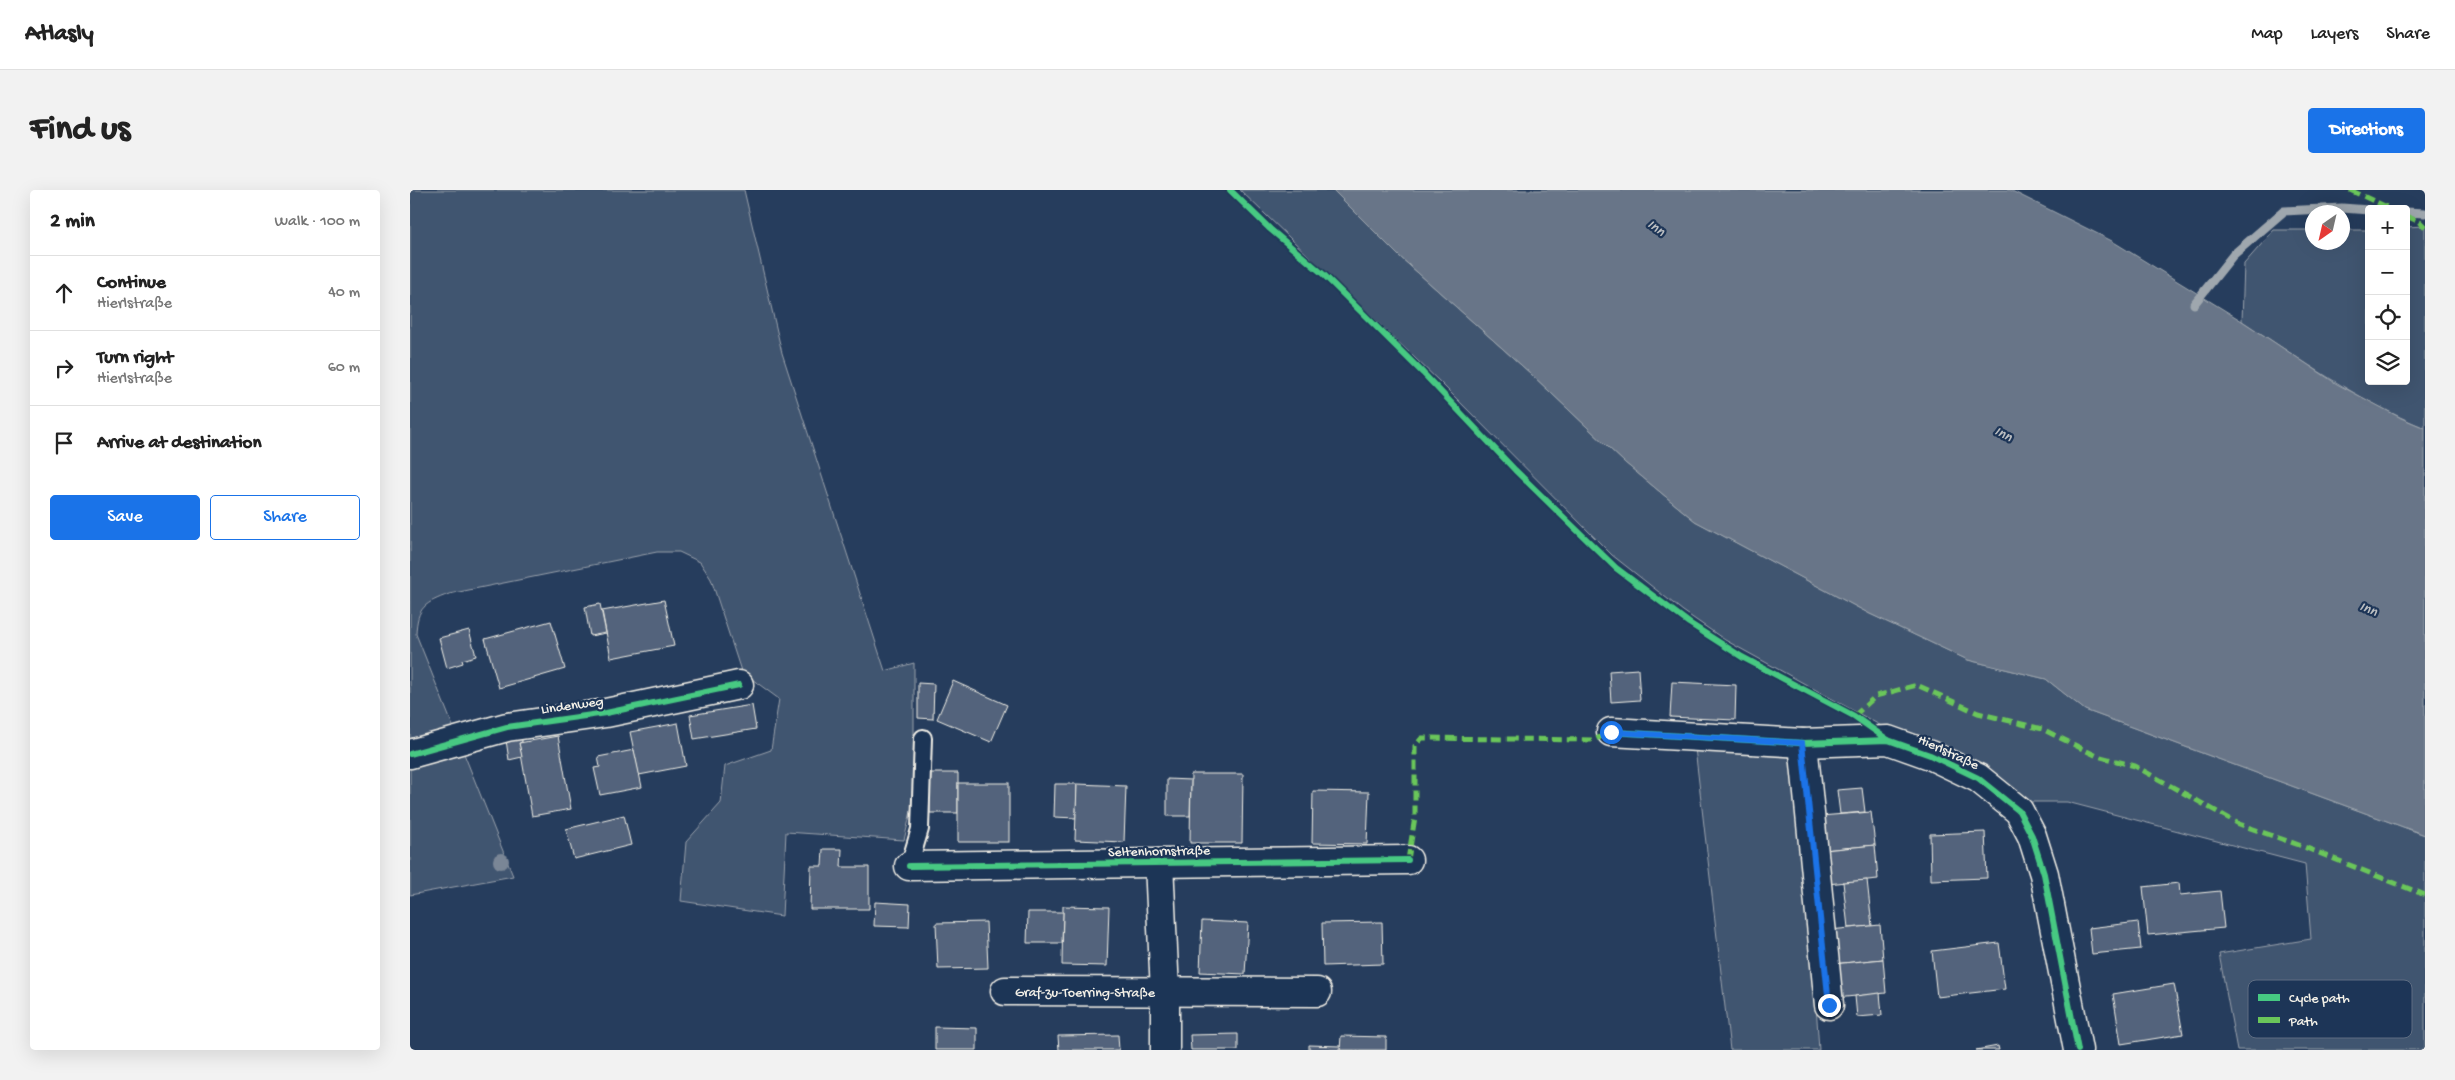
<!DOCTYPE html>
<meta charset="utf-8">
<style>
:root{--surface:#fff;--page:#f2f2f2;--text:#222;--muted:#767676;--line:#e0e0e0;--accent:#1a73e8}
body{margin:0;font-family:"Gochi Hand",sans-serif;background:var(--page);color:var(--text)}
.controls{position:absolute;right:15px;top:15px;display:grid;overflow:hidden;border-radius:5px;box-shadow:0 5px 20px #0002}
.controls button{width:45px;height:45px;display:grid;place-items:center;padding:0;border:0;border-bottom:1px solid var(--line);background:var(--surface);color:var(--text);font:25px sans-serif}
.compass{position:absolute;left:1895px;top:15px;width:45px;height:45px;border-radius:50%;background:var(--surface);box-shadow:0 5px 20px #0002;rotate:214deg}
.stop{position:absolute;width:15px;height:15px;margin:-11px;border:4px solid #1a73e8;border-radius:50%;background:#fff}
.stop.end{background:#1a73e8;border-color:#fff;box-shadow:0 1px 5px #0008}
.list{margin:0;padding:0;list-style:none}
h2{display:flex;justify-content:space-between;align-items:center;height:65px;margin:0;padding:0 20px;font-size:21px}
h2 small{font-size:16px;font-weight:400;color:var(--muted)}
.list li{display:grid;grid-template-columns:32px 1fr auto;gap:15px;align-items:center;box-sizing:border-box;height:75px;padding:0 20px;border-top:1px solid var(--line)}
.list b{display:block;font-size:19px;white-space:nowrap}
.list p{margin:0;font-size:16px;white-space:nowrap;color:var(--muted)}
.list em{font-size:16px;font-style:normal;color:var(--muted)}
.actions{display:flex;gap:10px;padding:15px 20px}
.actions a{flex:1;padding:11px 0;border:1px solid var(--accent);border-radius:5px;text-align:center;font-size:18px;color:var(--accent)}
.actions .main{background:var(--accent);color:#fff}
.icon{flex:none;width:28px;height:28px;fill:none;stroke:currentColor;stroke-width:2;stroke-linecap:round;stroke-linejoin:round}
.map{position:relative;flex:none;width:2015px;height:860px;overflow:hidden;border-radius:5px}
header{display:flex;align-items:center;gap:30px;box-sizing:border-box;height:70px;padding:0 25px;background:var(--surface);border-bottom:1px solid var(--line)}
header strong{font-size:24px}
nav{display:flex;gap:28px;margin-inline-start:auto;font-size:18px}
.intro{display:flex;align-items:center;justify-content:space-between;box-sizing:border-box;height:120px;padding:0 30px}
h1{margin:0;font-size:35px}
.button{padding:12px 22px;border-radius:5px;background:var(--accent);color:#fff;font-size:18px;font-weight:700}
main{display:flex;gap:30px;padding:0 30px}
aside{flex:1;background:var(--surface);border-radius:5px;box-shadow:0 5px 20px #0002}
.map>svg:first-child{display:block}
</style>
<header>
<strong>Atlasly</strong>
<nav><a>Map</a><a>Layers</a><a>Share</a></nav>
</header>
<div class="intro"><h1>Find us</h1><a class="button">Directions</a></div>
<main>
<aside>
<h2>2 min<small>Walk · 100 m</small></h2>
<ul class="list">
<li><svg class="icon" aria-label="ahead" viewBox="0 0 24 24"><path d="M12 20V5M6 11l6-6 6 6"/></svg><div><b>Continue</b><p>Hierlstraße</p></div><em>40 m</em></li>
<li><svg class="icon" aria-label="right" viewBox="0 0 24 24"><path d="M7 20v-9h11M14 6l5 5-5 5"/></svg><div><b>Turn right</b><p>Hierlstraße</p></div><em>60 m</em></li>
<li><svg class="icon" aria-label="arrive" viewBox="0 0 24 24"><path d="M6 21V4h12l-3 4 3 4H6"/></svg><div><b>Arrive at destination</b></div></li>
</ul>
<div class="actions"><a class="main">Save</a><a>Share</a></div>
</aside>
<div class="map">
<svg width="2015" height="860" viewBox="0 0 2015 860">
<rect width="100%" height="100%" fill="#263d5d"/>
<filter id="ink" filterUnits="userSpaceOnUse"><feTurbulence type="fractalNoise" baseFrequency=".02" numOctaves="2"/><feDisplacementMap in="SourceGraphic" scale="10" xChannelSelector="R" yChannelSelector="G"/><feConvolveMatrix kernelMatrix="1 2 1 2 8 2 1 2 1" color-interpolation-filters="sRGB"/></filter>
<g filter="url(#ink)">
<!-- green -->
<g fill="#40546f" stroke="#9aa2ac">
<path d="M0,0h334l38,163 103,318 29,-8v136l-10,41 -118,-8 -4,84 -101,-15 5,-59 35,-39 4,-37 46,-16 8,-51 -38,-28 -30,-92 -11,-17 -21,-10h-22l-208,42c-24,9 -32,13 -33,40l97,242 -103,19z"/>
<path d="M830,0h93l66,66 131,117 94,89 71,59 175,93 98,46 78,19 39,31 340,125v215h-188l-18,-96 92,-15 -6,-75 -238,-62h-36l-53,-37 -72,-34 -19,-2 -162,-89 -42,-29 -71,-56 -171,-172z"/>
<path d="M2015,36v202c-66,-27 -124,-68 -183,-107l2,-57 30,-34h38v12h30l1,-12h26v151h37v-154z"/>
<path d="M1285,558h104l20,302h-89z"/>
</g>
<!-- water -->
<path fill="#677588" stroke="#9fa7ae" d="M923,0h677l102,51 130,80 95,63 64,34 24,10v407l-340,-125 -39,-31 -78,-19 -98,-46 -175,-93 -71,-59 -94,-89 -131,-117z"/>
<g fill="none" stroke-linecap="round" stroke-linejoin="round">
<!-- stream -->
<g stroke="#9fa7ae" stroke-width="9">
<path d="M1996,22l19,1"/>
<path d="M1784,114l39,-49 51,-44 58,-3 27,2"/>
</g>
</g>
<!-- building -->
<g fill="#52647b" stroke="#f4f1e8">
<path d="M254,410l10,46 -63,12 -9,-47z"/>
<path d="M190,414l6,29 -16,3 -5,-29z"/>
<path d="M141,431l14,48 -66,19 -14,-49z"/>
<path d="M59,440l7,26 -14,4 1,3 -16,5 -8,-30z"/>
<path d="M1228,479l2,31 -29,2 -2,-31z"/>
<path d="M543,491l54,24 -16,37 -54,-23z"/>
<path d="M1262,492l64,3 -1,35 -65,-3z"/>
<path d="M508,493l16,1 -1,35 -15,-1z"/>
<path d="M342,515l4,24 -62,10 -4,-24z"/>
<path d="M268,533l8,43 -47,9 -9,-43z"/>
<path d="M148,546l13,73 -39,7 -13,-73z"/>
<path d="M112,547v5l-3,1 3,14 -13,3 -3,-20z"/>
<path d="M224,560l8,37 -42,8 -6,-27 6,-1 -2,-10z"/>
<path d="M519,583h29v40h-28z"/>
<path d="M781,584h52l-1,69h-52z"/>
<path d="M757,589l24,1 -1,36h-23z"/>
<rect x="548" y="593" width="51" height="59"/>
<path d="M645,594h22l-1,34 -22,-1z"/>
<path d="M667,594l49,2 -2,56 -49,-2z"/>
<path d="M1452,598l3,24 -25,2 -3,-24z"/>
<path d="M903,601l56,1 -2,52 -55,-1z"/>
<path d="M1461,622l4,33 -51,5 -4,-34z"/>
<path d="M214,625l7,30 -57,14 -8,-30z"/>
<path d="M1575,642l2,46 -56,2 -1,-46z"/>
<path d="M1465,655l3,34 -51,5 -3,-34z"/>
<path d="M413,659h19l-1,18h28v42h-59l1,-43h11z"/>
<path d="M1457,690l5,46 -24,2 -5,-46z"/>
<path d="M1769,693l1,12 40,-4 4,37 -76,7 -5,-48z"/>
<path d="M465,712l35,2 -1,23 -35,-1z"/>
<path d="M653,716l46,1 -2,59 -45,-1z"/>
<path d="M618,722h35l-1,31h-35z"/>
<path d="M792,731l46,2 -3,51 -45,-2z"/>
<path d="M576,732l2,46 -50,1 -2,-46z"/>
<path d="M972,732l1,42 -60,2 -1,-43z"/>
<path d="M1728,732l3,27 -49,5 -3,-26z"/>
<path d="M1470,735l3,34 -50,5 -3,-34z"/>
<path d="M1589,753l6,46 -68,8 -5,-46z"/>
<path d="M1473,769l3,34 -50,5 -3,-34z"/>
<path d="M1764,794l9,50 -62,10 -8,-50z"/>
<path d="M1470,803l2,22 -25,2 -2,-21z"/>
<path d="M525,837l42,1v22h-42z"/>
<path d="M828,844v16h-47l-1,-15z"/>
<path d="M708,845l1,15h-60l-1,-14z"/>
<path d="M931,846l45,1v13h-46z"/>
<path d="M899,855l31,1v4h-31z"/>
<path d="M1588,856l1,4h-23z"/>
</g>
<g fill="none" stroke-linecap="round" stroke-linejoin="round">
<!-- service casing -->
<g stroke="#f4f1e8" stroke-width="20">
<path id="service" d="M499,676l11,-37 3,-91"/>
</g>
<!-- minor casing -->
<g stroke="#f4f1e8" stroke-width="31">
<g id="minor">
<path d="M1201,542l192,11 85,-3 42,15 48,23 41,33 13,25 12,38 34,176"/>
<path d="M1393,553l26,262"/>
<path d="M0,564l97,-27 99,-14 133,-28"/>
<path d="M749,673l6,129v58"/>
<path d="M499,676l499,-6"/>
<path id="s1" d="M595,801l312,1"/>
</g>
</g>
<!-- service -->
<use href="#service" stroke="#1d3557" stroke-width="16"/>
<!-- minor -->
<use href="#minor" stroke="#1d3557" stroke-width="28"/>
<!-- quiet -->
<g stroke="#6ac65a" stroke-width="5" stroke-dasharray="10 5" stroke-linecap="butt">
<path d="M1940,0l41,19"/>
<path d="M1996,26l14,6 5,5"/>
<path d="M1444,526l22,-20 41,-11 61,28 64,16 55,27 38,10 104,58 60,21 126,50"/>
<path d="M998,670l7,-43v-71l7,-8 172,2 17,-8"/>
</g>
<!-- cycleway casing -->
<g stroke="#1d3557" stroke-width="9">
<g id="cycleway">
<path d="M820,0l40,39 53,45 100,99 92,97 101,98 73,55 53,34 112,59 34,24"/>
<path d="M1201,542l192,11 85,-3 42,15 48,23 41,33 13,25 12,38 34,176"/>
<path d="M0,564l97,-27 99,-14 133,-28"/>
<path d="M499,676l499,-6"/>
</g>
</g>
<!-- cycleway -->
<use href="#cycleway" stroke="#46c982" stroke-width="6"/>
</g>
<!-- trees -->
<circle fill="#7a8696" cx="91" cy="671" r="8"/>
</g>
<g fill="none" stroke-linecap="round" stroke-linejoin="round" filter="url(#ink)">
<!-- route -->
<path stroke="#1a73e8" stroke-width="6" d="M1201,542l191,11 27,262"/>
</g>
<g text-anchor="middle" stroke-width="4.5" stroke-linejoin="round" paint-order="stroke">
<!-- street labels -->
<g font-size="14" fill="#f4f1e8" stroke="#1d3557">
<text transform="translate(162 514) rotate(-8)" y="5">Lindenweg</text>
<text transform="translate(1539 561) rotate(25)" y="5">Hierlstraße</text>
<text transform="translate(749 660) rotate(-1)" y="5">Seltenhornstraße</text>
<text dy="5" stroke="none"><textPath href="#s1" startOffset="80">Graf-zu-Toerring-Straße</textPath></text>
</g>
<!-- water labels -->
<g font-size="15" font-style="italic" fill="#bcbfc2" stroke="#1d3557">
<text transform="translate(1247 37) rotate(37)" y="5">Inn</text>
<text transform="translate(1594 243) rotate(28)" y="5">Inn</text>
<text transform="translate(1959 418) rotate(23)" y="5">Inn</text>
</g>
</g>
<!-- legend -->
<rect x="1838" y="790" width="164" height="58" rx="8" fill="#1d3557" stroke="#5e6d82" stroke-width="1"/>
<rect x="1848" y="804" width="22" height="7" fill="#46c982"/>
<rect x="1848" y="827" width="22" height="6" fill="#6ac65a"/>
<g font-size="14" fill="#f4f1e8">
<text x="1879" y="812">Cycle path</text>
<text x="1879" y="835">Path</text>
</g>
</svg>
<div class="controls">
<button>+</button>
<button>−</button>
<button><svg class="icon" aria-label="locate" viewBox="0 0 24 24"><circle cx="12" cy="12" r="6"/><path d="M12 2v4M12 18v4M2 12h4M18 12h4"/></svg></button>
<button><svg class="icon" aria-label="layers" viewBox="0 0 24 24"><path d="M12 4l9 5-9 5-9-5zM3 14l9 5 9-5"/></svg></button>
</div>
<svg class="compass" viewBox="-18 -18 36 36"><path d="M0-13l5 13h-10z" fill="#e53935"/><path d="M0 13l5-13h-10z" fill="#767676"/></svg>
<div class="stop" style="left:1201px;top:542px"></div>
<div class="stop end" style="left:1419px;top:815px"></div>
</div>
</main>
